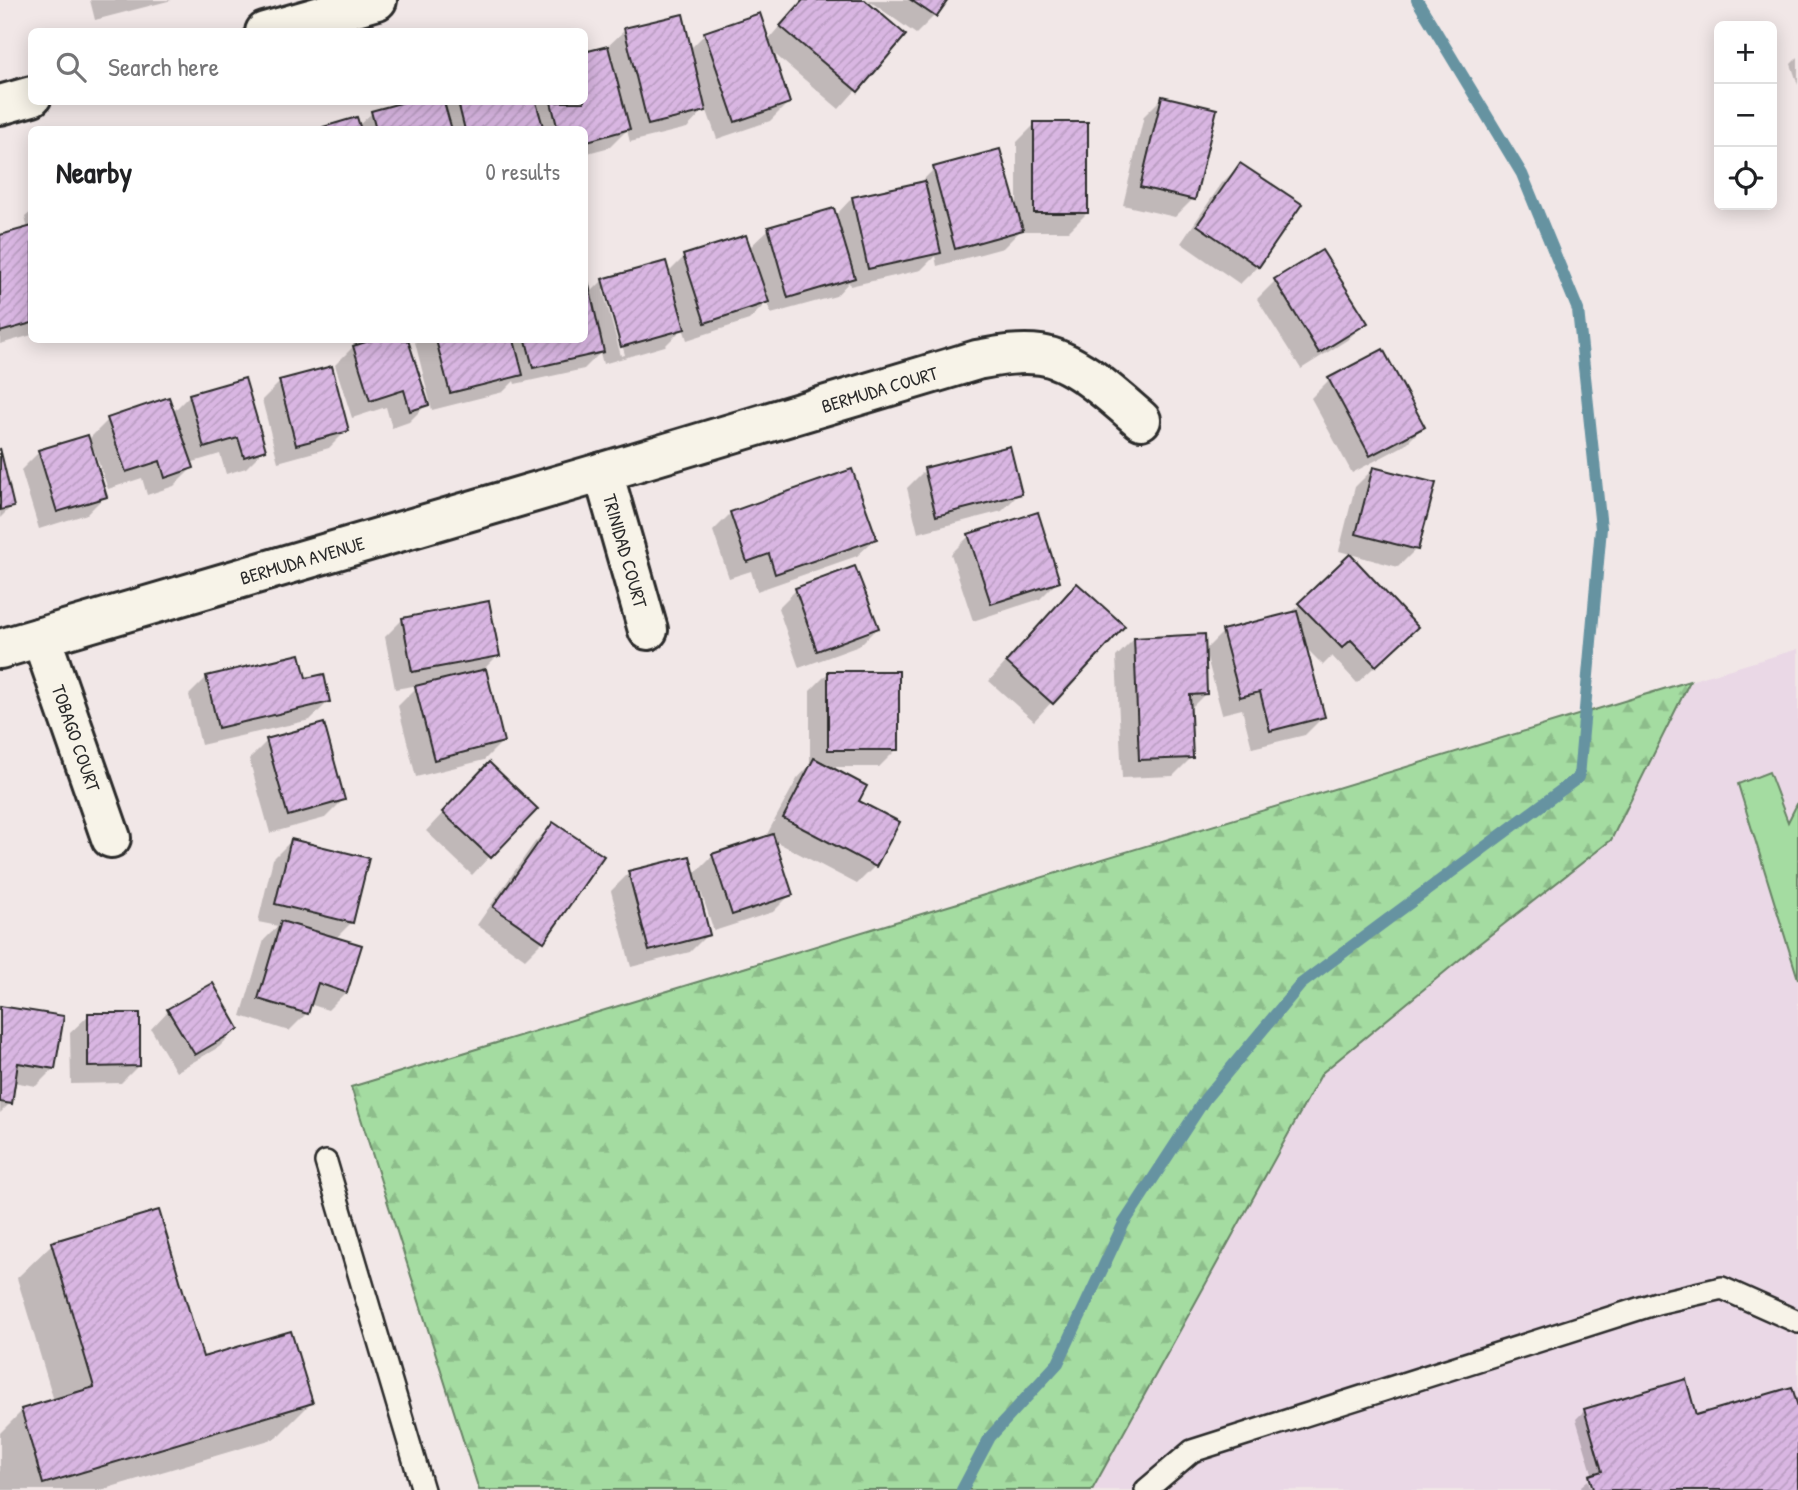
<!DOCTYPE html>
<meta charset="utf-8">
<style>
:root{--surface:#fff;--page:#f2f2f2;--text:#202124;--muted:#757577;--line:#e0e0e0}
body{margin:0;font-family:"Patrick Hand",sans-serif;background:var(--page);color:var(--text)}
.controls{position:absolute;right:21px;top:21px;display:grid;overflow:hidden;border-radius:10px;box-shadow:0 4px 18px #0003}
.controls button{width:63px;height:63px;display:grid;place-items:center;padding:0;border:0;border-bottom:2px solid var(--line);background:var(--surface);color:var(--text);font:35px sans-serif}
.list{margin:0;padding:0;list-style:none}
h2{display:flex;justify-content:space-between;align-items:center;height:91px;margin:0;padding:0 28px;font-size:30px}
h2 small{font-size:23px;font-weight:400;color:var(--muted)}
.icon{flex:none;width:38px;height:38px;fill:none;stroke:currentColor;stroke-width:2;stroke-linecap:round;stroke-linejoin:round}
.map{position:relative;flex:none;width:1798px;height:1490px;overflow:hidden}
.search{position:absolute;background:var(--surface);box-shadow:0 4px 18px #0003;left:28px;top:28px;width:560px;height:77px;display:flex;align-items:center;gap:18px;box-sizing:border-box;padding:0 24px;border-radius:10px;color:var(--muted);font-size:26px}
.panel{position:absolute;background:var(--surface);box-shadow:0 4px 18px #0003;left:28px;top:126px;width:560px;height:217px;border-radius:10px}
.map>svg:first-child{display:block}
</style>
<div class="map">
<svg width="1798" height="1490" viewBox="0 0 1798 1490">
<defs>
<pattern id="forest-firs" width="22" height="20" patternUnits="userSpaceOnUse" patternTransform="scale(1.75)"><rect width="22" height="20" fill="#a4dca1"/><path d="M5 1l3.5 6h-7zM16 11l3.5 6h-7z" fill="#8dbd8b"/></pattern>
<pattern id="building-hatch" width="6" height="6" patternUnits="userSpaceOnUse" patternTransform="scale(1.75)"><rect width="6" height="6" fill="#d9b6e2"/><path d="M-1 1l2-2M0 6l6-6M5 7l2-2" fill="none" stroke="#ba9dc2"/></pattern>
</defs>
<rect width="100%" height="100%" fill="#f1e7e7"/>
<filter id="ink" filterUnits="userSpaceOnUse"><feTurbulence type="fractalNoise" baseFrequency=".0143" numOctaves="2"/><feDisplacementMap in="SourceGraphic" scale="14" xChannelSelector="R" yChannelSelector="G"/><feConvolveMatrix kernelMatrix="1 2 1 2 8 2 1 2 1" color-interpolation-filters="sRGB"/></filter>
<g filter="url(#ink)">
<!-- built -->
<path fill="#ead8e6" d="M1798,649v841h-706l230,-417 153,-126 136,-107 79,-159z"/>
<!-- forest -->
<path fill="url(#forest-firs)" stroke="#688466" stroke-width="2" d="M1690,681l-79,159 -136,107 -153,126 -230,417h-613l-128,-403z"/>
<!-- pitch -->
<path fill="#a4dca1" stroke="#688466" stroke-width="2" d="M1769,772l19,50 10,-20v177l-60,-195z"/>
<!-- shadow -->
<g fill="#0003" fill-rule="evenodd">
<path d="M90,0h82l-77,20z"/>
<path d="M802,0h60l42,36 -65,73 -68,-58 17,52 -18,18 -53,18 -11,-31 -19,20 -57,14 -3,-12 -17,17 -26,7v-24h-261l35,-4 14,-13 39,-11h31l1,4 4,-4h137l22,-54 19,-18 65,19 15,-15 62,7z"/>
<path d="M868,0h78l-12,16 -18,18z"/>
<path d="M1798,57v28l-7,-21z"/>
<path d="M1162,98l31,101 -18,18 -52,-12 21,-89z"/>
<path d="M1035,124l52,89 -18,18h-49l-17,17 -66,18 -2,-10 -14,14 -71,16 -1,-4 -13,14 -65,18 -4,-12 -18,18 -62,20 -4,-12 -18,18 -62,18 -3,-11 -16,16 -69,15 -1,-3 -11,11 -71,18 -17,-68 3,-2h166l5,-46 14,-14 65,-7 16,-16 65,-9 20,-19 66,-13 17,-18 67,-14 15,-15 65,-18 18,61v-70zM603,290h4l18,65 -4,1z"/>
<path d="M1240,165l18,101 -18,18 -59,-41 41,-60z"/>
<path d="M32,211v124l-32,9v-107l28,-8 -3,-12z"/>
<path d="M1322,253l43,70 -18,17 -46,29 -44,-70 18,-18z"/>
<path d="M378,340h28l21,64 -18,18 -17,6 -6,-21 -34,11 -17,-53 18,-18z"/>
<path d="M1329,380l94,47 -18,18 -53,28 -41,-75z"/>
<path d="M280,382l67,48 -18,18 -51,14 -16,-62z"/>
<path d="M189,396l75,54 -18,18 -20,6 -6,-20 -30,9 2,5 -18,18 -27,9 -5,-17 -34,11 -14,-39 -3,1 14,45 -18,18 -48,15 -18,-59 18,-18 49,-12 20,-20 64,-7z"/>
<path d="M0,451l12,55 -12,12z"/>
<path d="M1373,469l43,80 -18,18 -59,-16 16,-64z"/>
<path d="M925,470l95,23 -18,18 -84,22 -11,-45z"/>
<path d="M731,513l144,26 -18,17 -100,35 -6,-20 -22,7 -16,-47z"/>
<path d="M969,536l89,45 -18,18 -67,22 -22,-67z"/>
<path d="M1350,557l48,88 -41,38 -25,-27 -9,9 -19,-19 19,71 -18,18 -53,13 -10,-39 -20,5 -17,-64 18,-18 66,-17z"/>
<path d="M796,590l81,38 -18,18 -60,22 -21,-60z"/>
<path d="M1060,603l62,23 -88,95 -45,-40z"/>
<path d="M403,619l95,36 -14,14 18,73 -18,18 -68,17 -18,-71 21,-21 -24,4 -10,-52z"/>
<path d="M1134,639l71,55 -16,16 2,48 -18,18 -51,2 -6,-121z"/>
<path d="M828,673l69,76 -18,18h-52l30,35 18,64 -18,18 -84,-44 18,54 -18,18 -59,19 -16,-48 -3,1 13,50 -18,18 -59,15 -20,-76 18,-18 64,2 20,-20 52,-17 32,-59 13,-14v-74z"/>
<path d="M207,677l98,3 23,22 -18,18 -109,25 -12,-50z"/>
<path d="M267,741l76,59 -18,18 -55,15 -21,-74z"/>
<path d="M471,783l64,26 -63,66 -46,-44z"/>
<path d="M553,824l-10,117 -18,18 -48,-34 58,-83z"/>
<path d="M291,841l61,81 -17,17 11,53 -18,18 -19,-6 -2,9 -18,18 -48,-15 23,-76 14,-14 -20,-4 15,-63z"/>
<path d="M0,1007l54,61 -18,18 -23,-4 -3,21 -10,10z"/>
<path d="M168,1011l69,18 -18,18 -43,25 -25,-43z"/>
<path d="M89,1015l50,50 -18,18 -50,1 -1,-51z"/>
<path d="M52,1244l150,116 109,43 -35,35 -175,52h-101v-57l22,-22 32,-10 -37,-123z"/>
<path d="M1585,1410l110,7 103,-3v76h-203l-3,-10h-4l3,10h-9l-1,-4 12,-10 -17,-57z"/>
</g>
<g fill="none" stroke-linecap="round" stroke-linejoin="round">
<!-- stream -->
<path stroke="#6693a1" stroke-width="12" d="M962,1490l28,-53 68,-74 66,-140 81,-124 96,-115 278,-207 22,-249 -23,-218 -56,-136 -105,-174"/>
</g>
<!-- building -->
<g fill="url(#building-hatch)" stroke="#2b2b2b" stroke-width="2">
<path d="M803,0h62l41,35 -48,57 -78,-66z"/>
<path d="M911,0h37l-12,17z"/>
<path d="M760,13l30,90 -55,19 -31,-90z"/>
<path d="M683,14l23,97 -58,14 -24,-97z"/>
<path d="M608,46l22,83 -46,13v-12h-26l-7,-28h33v-50z"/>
<path d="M1162,96l55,13 -22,91 -55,-13z"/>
<path d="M404,102h40l8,28h-76l-5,-19z"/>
<path d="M458,102h78l8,28h-79z"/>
<path d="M357,117l4,13h-38v-3z"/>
<rect x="1034" y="122" width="54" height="91"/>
<path d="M1000,149l23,81 -68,19 -22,-82z"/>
<path d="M1240,163l62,41 -43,63 -62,-42z"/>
<path d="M925,181l16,72 -73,16 -16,-72z"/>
<path d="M834,208l21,70 -67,20 -20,-71z"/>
<path d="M32,226v97l-32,9v-97z"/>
<path d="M746,235l23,67 -64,21 -22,-68z"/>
<path d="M1322,250l46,73 -49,30 -45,-74z"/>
<path d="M666,261l19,68 -64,18 -19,-68z"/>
<path d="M588,281l16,71 -71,16 -7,-28h58v-58z"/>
<path d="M372,340h36l21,65 -19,6 -6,-21 -34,11 -17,-55z"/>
<path d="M436,340h78l9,35 -73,18z"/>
<path d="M1383,349l42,78 -55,29 -42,-78z"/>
<path d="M332,366l17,65 -53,14 -17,-65z"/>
<path d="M245,378l21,72 -22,7 -6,-19 -34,10 -15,-54z"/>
<path d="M169,397l25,71 -29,10 -5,-17 -34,11 -19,-54z"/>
<path d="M88,435l19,62 -50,15 -19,-62z"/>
<path d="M1010,446l12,48 -86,22 -12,-48z"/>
<path d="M0,448l14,59 -14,3z"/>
<path d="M1373,467l63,16 -18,67 -62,-16z"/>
<path d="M852,469l25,70 -102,35 -6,-20 -22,8 -17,-50z"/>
<path d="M1038,512l22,70 -69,22 -23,-70z"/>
<path d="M1350,554l68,73 -42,39 -25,-26 -9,8 -44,-45z"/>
<path d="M855,566l24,62 -62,23 -22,-63z"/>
<path d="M1077,583l48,43 -72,78 -47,-42z"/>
<path d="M489,601l11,55 -88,16 -10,-54z"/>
<path d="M1297,611l28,106 -55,14 -10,-39 -20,5 -18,-67z"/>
<path d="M1205,634l2,60 -17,1 3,63 -54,2 -5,-122z"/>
<path d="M300,654l6,24 18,-4 6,28 -112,26 -12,-52z"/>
<path d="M486,669l18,73 -70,18 -19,-74z"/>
<rect x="828" y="671" width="71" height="79"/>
<path d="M324,723l21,77 -57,16 -22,-77z"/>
<path d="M814,758l53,28 -8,15 41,21 -24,45 -93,-49z"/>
<path d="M489,762l49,47 -47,49 -49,-46z"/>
<path d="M553,822l51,34 -60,86 -51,-35z"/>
<path d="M773,834l20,61 -61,20 -20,-61z"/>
<path d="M291,839l78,19 -16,65 -78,-19z"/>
<path d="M690,856l20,79 -61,16 -21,-80z"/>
<path d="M281,921l81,24 -15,48 -29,-10 -10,31 -50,-15z"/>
<path d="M213,983l26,46 -44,26 -28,-46z"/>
<path d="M0,1006l64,10 -9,53 -37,-6 -6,41 -12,-2z"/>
<path d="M88,1013h52v53l-52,1z"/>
<path d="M159,1210l44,147 88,-26 22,72 -270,81 -22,-75 73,-22 -43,-145z"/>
<path d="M1686,1379l10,36 96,-28 6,20v83h-209l4,-1 -4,-14 13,-4 -18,-62z"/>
</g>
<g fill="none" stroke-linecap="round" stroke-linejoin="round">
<!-- lane casing -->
<g stroke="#2b2b2b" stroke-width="26">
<g id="lane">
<path d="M326,1162l97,328"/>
<path d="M1146,1490l46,-39 465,-148 65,-15 76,34"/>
</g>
</g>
<!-- street casing -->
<g stroke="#2b2b2b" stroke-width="44">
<g id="street">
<path d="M265,32l112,-32"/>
<path d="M0,105l32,-9"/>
<path id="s1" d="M603,472l45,158"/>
<path id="s2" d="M41,637l70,201"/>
<path id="s3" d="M0,649l603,-177 374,-112c22,-4 42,-8 64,-5 35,5 74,43 100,65"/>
</g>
</g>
<!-- lane -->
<use href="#lane" stroke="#f7f3e8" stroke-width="21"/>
<!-- street -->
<use href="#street" stroke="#f7f3e8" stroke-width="38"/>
</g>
</g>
<g text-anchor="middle" stroke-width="5" stroke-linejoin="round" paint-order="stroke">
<!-- street labels -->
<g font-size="19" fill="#2b2b2b" stroke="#f7f3e8">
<text dy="7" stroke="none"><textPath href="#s3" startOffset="917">BERMUDA COURT</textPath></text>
<text dy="7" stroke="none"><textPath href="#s1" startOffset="82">TRINIDAD COURT</textPath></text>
<text dy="7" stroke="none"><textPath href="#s3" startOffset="315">BERMUDA AVENUE</textPath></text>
<text dy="7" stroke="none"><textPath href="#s2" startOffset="107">TOBAGO COURT</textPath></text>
</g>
</g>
</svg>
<div class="controls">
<button>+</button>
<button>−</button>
<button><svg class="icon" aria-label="locate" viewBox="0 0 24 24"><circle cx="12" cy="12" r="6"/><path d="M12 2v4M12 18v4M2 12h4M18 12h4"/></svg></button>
</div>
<div class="search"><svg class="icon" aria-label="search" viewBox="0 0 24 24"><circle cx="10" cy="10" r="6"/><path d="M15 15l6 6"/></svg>Search here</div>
<section class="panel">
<h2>Nearby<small>0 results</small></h2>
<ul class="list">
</ul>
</section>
</div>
